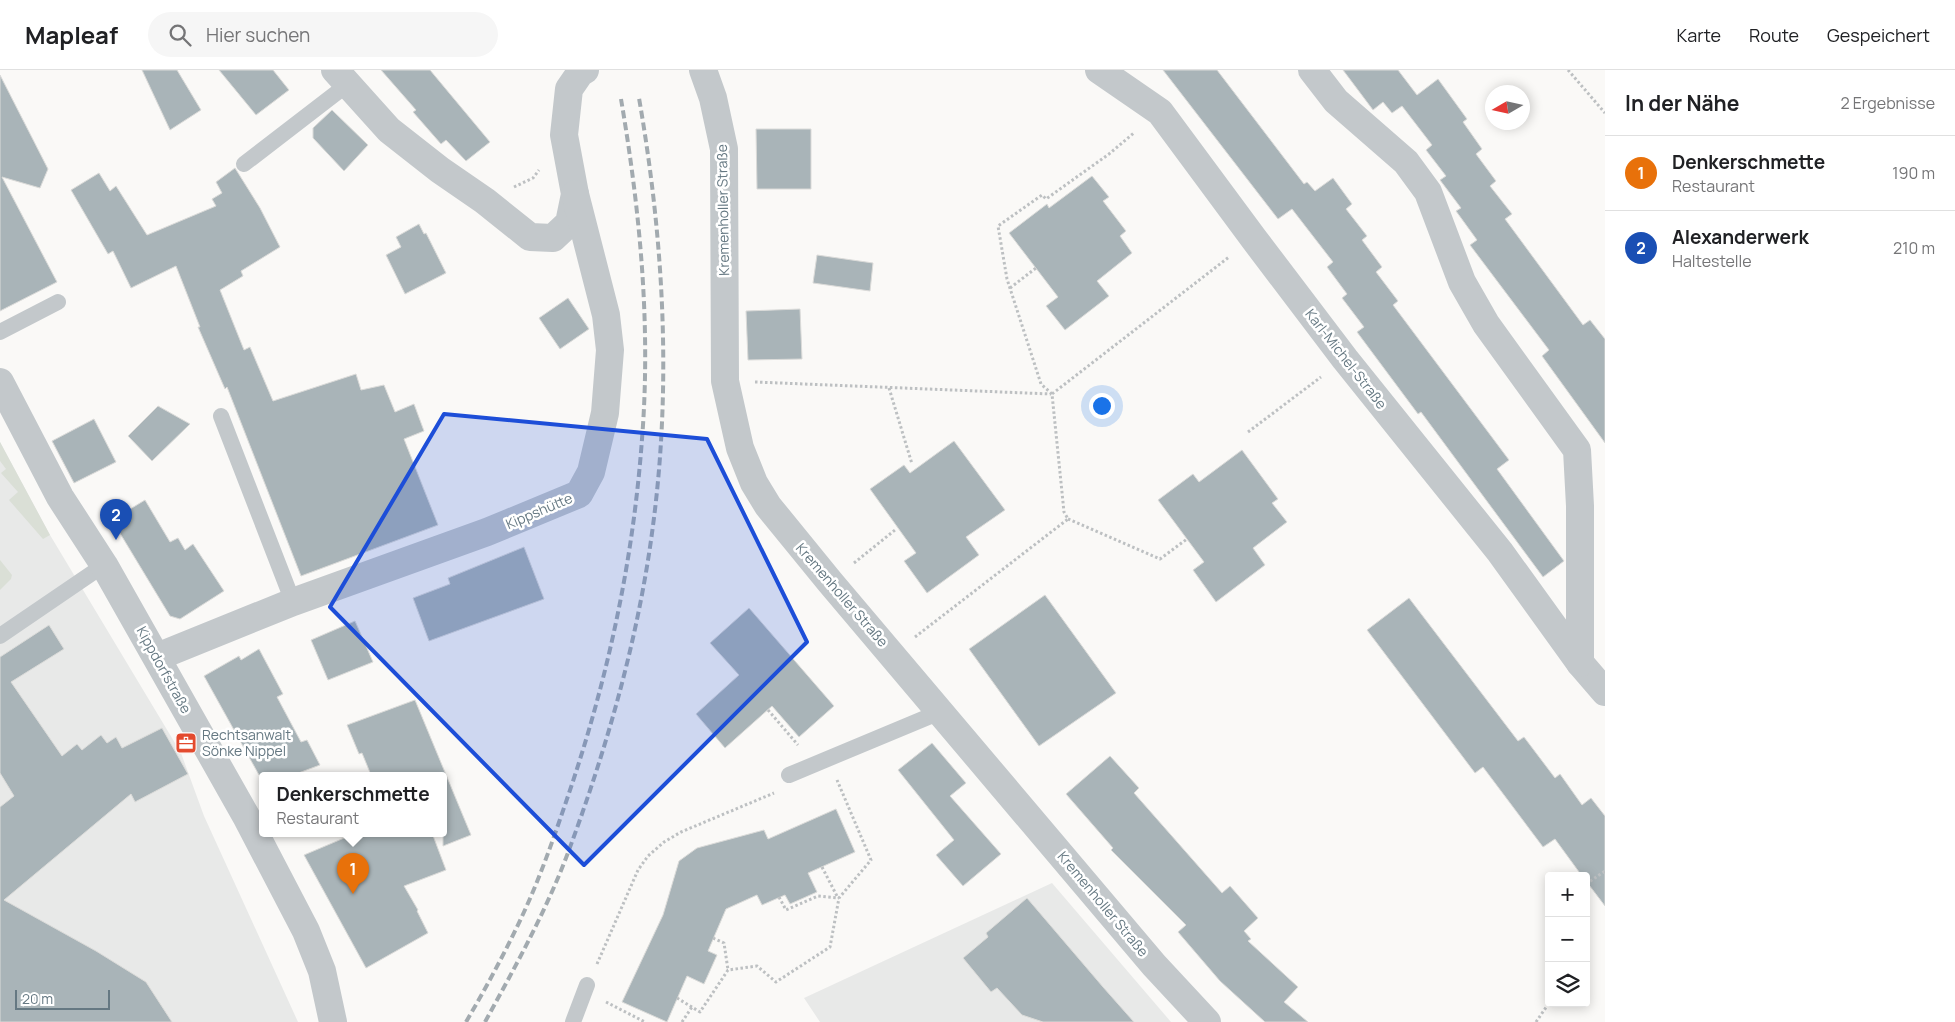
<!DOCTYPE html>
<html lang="de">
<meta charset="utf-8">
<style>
:root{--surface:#fff;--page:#f6f6f6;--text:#202124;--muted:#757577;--line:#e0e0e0;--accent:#db2777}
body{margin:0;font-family:Manrope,sans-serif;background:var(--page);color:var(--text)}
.controls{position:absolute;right:15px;bottom:15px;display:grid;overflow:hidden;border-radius:5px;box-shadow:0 2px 12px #0003}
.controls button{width:45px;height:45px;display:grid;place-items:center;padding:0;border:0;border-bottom:1px solid var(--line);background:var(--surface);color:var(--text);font:25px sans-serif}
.compass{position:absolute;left:1485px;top:15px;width:45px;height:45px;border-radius:50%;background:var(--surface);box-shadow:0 2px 12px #0003;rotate:261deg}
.scale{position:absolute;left:15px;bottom:12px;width:95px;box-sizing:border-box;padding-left:5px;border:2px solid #657882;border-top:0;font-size:14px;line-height:18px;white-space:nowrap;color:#657882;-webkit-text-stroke:4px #fff;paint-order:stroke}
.you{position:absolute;left:1101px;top:335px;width:18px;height:18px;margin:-12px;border:4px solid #fff;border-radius:50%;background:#1a73e8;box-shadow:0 0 0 8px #1a73e833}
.badge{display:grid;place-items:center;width:32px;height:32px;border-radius:50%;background:var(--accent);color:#fff;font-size:16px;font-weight:700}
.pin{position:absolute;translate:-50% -41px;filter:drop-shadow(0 1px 2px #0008)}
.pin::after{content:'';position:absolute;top:26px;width:18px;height:15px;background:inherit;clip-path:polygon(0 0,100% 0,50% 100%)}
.popup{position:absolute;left:259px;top:702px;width:188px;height:65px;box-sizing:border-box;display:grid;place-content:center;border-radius:5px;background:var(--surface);filter:drop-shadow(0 1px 4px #0005);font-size:16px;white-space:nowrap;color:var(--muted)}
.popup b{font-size:19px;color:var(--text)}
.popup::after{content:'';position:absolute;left:50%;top:100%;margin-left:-10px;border:10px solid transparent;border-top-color:var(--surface)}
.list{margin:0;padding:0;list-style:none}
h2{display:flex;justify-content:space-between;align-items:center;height:65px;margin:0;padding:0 20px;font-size:21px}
h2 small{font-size:16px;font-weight:400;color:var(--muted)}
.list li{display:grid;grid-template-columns:32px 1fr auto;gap:15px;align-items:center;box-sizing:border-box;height:75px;padding:0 20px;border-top:1px solid var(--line)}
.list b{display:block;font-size:19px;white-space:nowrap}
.list p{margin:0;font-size:16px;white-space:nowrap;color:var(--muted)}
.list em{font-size:16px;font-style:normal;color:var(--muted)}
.icon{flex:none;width:28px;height:28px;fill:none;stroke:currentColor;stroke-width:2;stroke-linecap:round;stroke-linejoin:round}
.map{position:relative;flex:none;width:1605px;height:952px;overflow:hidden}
header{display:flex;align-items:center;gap:30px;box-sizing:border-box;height:70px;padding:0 25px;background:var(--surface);border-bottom:1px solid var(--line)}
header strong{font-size:24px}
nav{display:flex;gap:28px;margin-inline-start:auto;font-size:18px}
.search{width:350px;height:45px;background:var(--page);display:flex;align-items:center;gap:12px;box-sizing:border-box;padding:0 18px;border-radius:28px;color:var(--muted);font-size:19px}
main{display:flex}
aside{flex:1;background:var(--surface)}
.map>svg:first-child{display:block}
</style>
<header>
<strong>Mapleaf</strong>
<div class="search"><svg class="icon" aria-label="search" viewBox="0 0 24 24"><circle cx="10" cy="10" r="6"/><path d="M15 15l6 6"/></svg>Hier suchen</div>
<nav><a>Karte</a><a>Route</a><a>Gespeichert</a></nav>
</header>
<main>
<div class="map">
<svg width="1605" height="952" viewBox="0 0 1605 952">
<rect width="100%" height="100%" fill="#faf9f7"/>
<!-- built -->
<g fill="#e8e9e8">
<path d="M0,372l50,93 131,218 23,63 94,206h-298z"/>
<path d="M1052,813l119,139h-351l-16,-24z"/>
</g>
<!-- green -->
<g fill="#dadfd6">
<path d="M0,372l50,93 -7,4 -34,-39 9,-8 -17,-19 5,-4 -6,-8z"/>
<path d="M0,490l12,15 -1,4 -11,11z"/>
</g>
<!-- building -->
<g fill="#a9b4b8" stroke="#dbdbd9">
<path d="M142,0h35l24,40 -31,20z"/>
<path d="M219,0h54l16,20 -33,25z"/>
<path d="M381,0h49l60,72 -24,19 -20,-21 -5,4 -28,-32 3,-2z"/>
<path d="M1163,0h54l87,114 3,-2 8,9 18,-13 19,26 -6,5 21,27 -5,4 20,27 -6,5 22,29 -5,4 116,155 -12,9 67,92 -21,16 -122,-165 -3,2 -61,-82 7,-5 -22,-29 5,-4 -20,-27 6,-5 -41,-53 -14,10z"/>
<path d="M1343,0h55l19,25 21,-16 29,40 -4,3 19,27 -6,5 20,27 -6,5 22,28 -7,5 78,106 7,-5 15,19v104l-63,-87 7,-6 -79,-105 7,-5 -21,-29 5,-3 -21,-28 6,-4 -20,-26 6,-5 -30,-39 -10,7 -9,-11 -10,8z"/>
<path d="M0,5l48,94 -8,19 -38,-11 55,105 -57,29z"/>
<path d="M332,40l36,35 -24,26 -31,-33v-10z"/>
<path d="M756,59h55v60h-54z"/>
<path d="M235,98l25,40 20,39 -39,24 2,5 -23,14 24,60 6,-3 23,54 83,-27 5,16 23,-5 11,27 19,-8 10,27 -20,8 34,86 -137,51 -74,-189 -2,2 -27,-62h2l-24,-61 -45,22 -18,-37 -5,3 -37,-64 28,-17 11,18 6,-5 31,49 69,-29 -4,-7 10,-6 -6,-11z"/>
<path d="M1092,106l17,21 -6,4 23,30 -6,5 12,17 -35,28 12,15 -44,34 -19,-24 12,-9 -49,-64 38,-29 2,4z"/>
<path d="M419,154l5,10 2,-1 20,40 -41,21 -19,-39 15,-8 -5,-10z"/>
<path d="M817,185l56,8 -3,28 -57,-8z"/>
<path d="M568,228l21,31 -29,20 -21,-31z"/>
<path d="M800,239l2,50 -54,1 -2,-49z"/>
<path d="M158,336l32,18 -38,37 -24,-25z"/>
<path d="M94,349l22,43 -42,21 -22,-42z"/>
<path d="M954,371l51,69 -39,27 13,18 -52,38 -23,-32 12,-8 -46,-64 34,-24 6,8z"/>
<path d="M1242,380l36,49 -6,4 15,19 -34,26 12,17 -49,37 -23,-32 11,-8 -46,-62 35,-26 6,8z"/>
<path d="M145,430l25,42 8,-4 7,12 8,-6 31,47 -44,28 -10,-3 -58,-96z"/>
<path d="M524,477l20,52 -115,42 -16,-43 37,-14 -2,-6z"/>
<path d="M1045,525l71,98 -77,53 -70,-97z"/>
<path d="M1409,528l109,143 6,-4 31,41 5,-4 22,31 9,-7 14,18v90l-19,-25v-5h-4l-27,-37 -12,8 -60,-80 -8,6 -108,-143z"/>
<path d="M749,538l85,98 -35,31 -27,-31 -47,42 -29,-34 43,-39 -29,-32z"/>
<path d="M355,551l18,41 -45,18 -17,-40z"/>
<path d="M49,555l15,24 -53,33 51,74 15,-12 5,6 19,-15 6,8 9,-6 6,11 40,-20 26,46 -53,28 -4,-8 -127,106 92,51 50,31 26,40h-172v-215l14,-11 -14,-23v-116z"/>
<path d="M259,579l24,45 -6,3 24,45 6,-2 13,25 -27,10h-34l-55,-99 35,-20 2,4z"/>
<path d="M415,630l56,135 -28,11v-71h-72l-9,-22 -3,1 -12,-29z"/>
<path d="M932,673l34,40 -16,13 51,58 -38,32 -27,-31 18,-15 -56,-70z"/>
<path d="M1110,686l29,32 -5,5 88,100 8,-7 28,32 -14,13 7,8 -3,2 50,46 -14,15 24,20h-43l-45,-41 -42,-49 8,-7 -75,-75 2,-2 -47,-54z"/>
<path d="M836,739l19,43 -47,21 9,19 -27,12 -5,-9 -23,10 -5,-10 -31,14 -18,42 9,4 -13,29 -17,-8 -20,46 -45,-20 41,-87 16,-54 18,-13 67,-18 4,9z"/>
<path d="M356,763l3,4 8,-4h65l14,37 -42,16 14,24 -1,1 11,22 -62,35 -62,-113z"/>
<path d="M1027,828l76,89 31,35h-91l-21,-7 -25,-27 -6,4 -28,-34 25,-21 -2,-4z"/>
</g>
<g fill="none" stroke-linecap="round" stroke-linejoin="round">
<!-- path -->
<g stroke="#bdc0c2" stroke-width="3" stroke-dasharray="2.5 2.5" stroke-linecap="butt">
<path d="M1568,0l37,43"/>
<path d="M514,117l19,-9 6,-8"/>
<path d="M1010,218l26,-20"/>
<path d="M755,312l296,12"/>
<path d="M889,318l23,76"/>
<path d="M1052,324l-11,-10 -34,-105 -9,-53 44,-31 4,4 63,-45 26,-22"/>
<path d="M1248,362l73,-55"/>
<path d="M1068,449l92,40 27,-20"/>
<path d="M854,493l41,-33"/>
<path d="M915,567l153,-118 -4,-7 -12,-118 177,-137"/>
<path d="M768,640l30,35"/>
<path d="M822,797l16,31"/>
<path d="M1586,814l19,-13"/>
<path d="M779,827l7,13 32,-14 21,2"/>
<path d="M713,868l11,5 4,27"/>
<path d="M597,894l41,-94 10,-14 16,-14 17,-10 93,-39"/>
<path d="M677,928l23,14 28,-42 29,-4 19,16 54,-35 9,-49 32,-38 -34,-80"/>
<path d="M606,932l39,20"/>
<path d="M682,952l10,-15"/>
<path d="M1536,952l13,-19"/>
</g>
<!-- service -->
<g stroke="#c3c8cb" stroke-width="16">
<path d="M244,94l104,-80"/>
<path d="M0,262l58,-30"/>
<path d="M221,346l72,186"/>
<path d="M0,566l104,-71"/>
<path d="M789,705l151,-63"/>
<path d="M573,952l14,-37"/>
</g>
<!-- minor -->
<g stroke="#c3c8cb" stroke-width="28">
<path d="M335,0l54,60 51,40 45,31 45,36 23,1 16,-15 6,-29 -11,-59 5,-46 11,-16 5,-3"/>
<path d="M703,0l10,28 11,51 1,232 15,67 14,35 14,23 62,76 324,383 53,57"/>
<path d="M1099,0l61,42 94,127 91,120 155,193 80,111 25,29"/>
<path d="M1312,0l24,31 70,61 22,30 34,90 24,42 91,126 3,56v157"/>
<path d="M0,312l60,115 44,68 142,251 60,115 16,40 11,51"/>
<path d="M157,587l136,-55 194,-70 92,-38 12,-22 14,-59 5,-63 -4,-35 -31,-121"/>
</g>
<!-- rail -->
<g stroke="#a2aaaf" stroke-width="4" stroke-dasharray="8 4" stroke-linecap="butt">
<path d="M466,952c21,-36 41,-73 58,-110 17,-37 30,-75 43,-113 40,-117 66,-236 75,-360 9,-114 -2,-228 -21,-340"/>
<path d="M485,952c29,-53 59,-107 81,-164 39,-104 71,-214 86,-325 20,-145 12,-291 -13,-435"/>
</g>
</g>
<!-- marked area -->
<path fill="#1d4ed8" fill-opacity="0.2" stroke="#1d4ed8" stroke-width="4" stroke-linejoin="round" d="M444,344l263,25 100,203 -223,223 -254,-258z"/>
<!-- icons -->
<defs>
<g id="office-square" transform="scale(1.125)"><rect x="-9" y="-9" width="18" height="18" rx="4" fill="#e34a2e" stroke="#fff"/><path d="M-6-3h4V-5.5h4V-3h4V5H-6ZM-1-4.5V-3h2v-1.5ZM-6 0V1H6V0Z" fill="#fff"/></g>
</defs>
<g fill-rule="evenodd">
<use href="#office-square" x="186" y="673"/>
</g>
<g text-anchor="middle" stroke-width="5" stroke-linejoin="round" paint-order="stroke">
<!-- street labels -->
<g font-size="14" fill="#657882" stroke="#fff">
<text transform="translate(723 140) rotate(-91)" y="5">Kremenholler Straße</text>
<text transform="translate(1346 289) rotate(52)" y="5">Karl-Michel-Straße</text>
<text transform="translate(539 441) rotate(-23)" y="5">Kippshütte</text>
<text transform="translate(842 525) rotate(49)" y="5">Kremenholler Straße</text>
<text transform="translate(164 600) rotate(61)" y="5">Kippdorfstraße</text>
<text transform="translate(1103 834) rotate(50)" y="5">Kremenholler Straße</text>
</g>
<!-- poi labels -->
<g font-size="14" fill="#657882" stroke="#fff" text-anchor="start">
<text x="202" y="670">Rechtsanwalt<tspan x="202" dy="16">Sönke Nippel</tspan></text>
</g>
</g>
</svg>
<div class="controls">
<button>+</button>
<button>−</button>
<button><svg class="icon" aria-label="layers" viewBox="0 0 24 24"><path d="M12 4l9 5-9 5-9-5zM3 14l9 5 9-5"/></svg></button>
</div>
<svg class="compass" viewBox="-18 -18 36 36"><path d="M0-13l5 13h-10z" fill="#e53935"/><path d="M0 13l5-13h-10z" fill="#757577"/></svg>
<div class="scale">20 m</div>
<div class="you"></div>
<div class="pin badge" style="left:353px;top:824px;background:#e8710a">1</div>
<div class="popup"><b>Denkerschmette</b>Restaurant</div>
<div class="pin badge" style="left:116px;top:470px;background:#1a4fb4">2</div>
</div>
<aside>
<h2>In der Nähe<small>2 Ergebnisse</small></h2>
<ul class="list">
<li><span class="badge" style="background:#e8710a">1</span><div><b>Denkerschmette</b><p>Restaurant</p></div><em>190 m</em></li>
<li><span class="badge" style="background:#1a4fb4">2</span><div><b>Alexanderwerk</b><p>Haltestelle</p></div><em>210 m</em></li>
</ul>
</aside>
</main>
